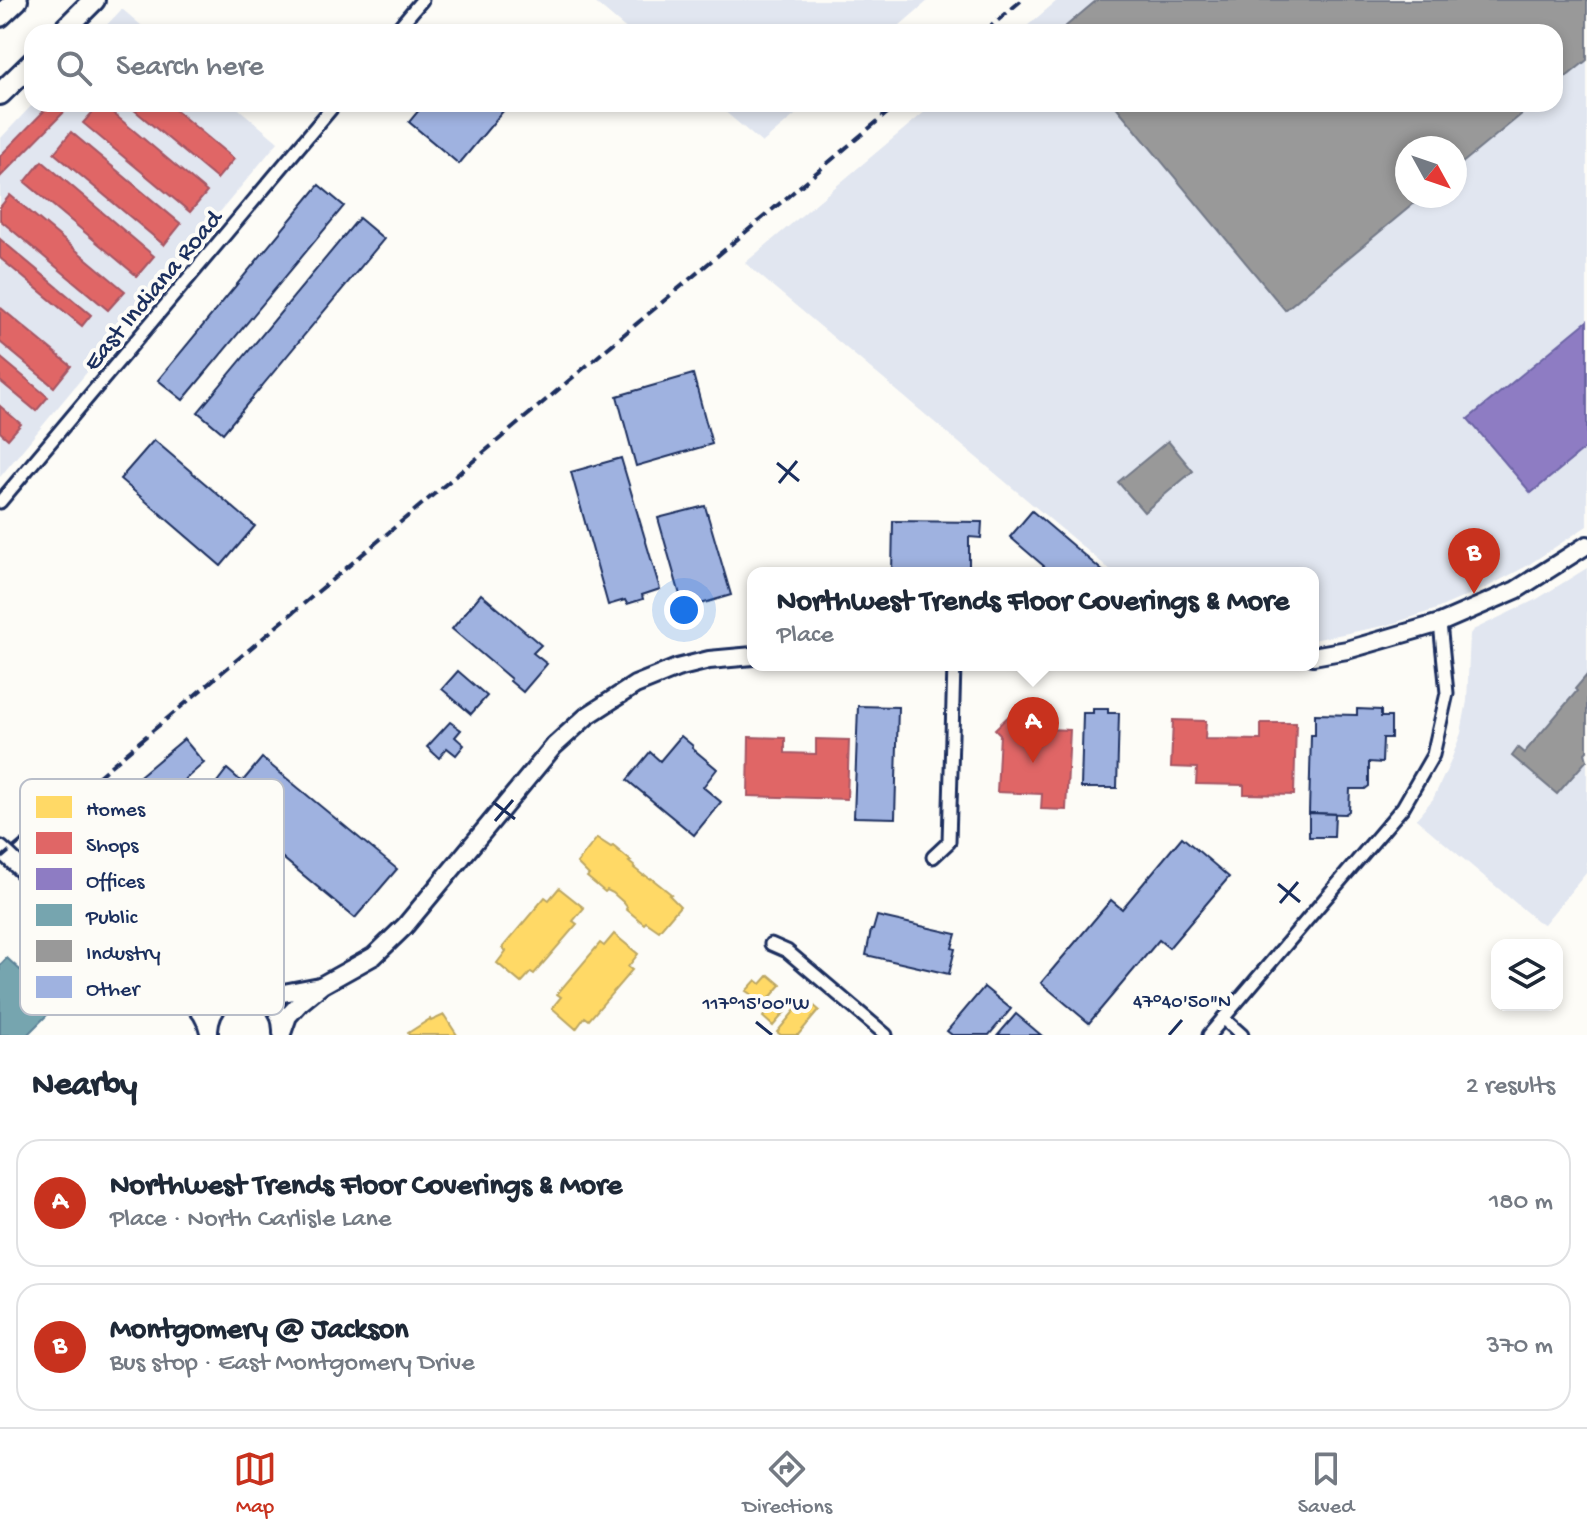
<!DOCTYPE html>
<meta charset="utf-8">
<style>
:root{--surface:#fff;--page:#f6f6f7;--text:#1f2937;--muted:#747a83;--line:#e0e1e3;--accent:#c8321e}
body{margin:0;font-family:"Gochi Hand",sans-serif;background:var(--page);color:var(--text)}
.controls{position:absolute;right:24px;bottom:24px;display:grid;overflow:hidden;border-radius:16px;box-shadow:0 4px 12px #0003}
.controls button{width:72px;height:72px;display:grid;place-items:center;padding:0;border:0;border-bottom:2px solid var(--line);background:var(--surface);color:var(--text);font:40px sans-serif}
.compass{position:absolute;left:1395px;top:136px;width:72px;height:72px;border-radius:50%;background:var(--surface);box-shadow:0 4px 12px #0003;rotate:130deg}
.you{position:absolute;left:684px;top:610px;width:28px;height:28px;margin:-20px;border:6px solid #fff;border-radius:50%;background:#1a73e8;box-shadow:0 0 0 12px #1a73e833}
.badge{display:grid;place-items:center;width:52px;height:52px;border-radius:50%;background:var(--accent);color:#fff;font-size:26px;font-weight:700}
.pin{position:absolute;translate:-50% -66px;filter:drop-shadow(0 2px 4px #0008)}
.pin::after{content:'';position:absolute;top:42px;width:28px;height:24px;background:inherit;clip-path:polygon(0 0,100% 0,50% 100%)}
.popup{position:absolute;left:747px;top:567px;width:572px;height:104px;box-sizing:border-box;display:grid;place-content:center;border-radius:16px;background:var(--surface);filter:drop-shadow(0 2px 6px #0005);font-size:26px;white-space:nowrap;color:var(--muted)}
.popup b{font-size:30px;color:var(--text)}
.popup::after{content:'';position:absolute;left:50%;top:100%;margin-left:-16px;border:16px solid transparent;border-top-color:var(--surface)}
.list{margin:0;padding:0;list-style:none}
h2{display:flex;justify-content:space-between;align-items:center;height:104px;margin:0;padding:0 32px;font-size:34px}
h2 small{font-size:26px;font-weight:400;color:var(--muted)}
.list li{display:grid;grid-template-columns:52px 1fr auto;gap:24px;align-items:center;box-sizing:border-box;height:128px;margin:0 16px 16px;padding:0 16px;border:2px solid var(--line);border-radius:24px}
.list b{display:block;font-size:30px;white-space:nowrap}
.list p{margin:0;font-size:26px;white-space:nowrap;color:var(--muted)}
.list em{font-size:26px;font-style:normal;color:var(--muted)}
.icon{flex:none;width:44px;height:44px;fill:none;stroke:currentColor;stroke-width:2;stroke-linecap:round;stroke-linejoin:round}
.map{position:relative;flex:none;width:1587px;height:1035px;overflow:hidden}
.search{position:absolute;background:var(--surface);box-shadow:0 4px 12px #0003;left:24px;right:24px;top:24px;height:88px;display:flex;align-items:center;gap:20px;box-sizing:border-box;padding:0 28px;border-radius:24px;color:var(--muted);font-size:30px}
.sheet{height:392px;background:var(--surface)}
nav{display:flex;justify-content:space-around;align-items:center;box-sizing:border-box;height:112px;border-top:2px solid var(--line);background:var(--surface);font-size:22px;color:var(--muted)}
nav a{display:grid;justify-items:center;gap:4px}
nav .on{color:var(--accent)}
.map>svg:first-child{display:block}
</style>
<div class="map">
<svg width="1587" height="1035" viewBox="0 0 1587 1035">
<rect width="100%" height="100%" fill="#fdfcf7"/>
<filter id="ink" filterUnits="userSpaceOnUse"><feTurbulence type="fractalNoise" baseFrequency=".0125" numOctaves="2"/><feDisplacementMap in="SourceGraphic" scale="16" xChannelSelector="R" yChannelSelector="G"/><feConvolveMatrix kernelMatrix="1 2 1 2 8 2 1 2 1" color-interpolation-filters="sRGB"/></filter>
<g filter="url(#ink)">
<!-- built -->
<g fill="#e1e6f0" fill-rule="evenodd">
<path d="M592,0h337l-37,32h-262z"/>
<path d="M1058,0h529v526l-62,41 -38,20 -53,23 -46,15 -75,15v-67h-199l-369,-310 189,-159h621v-72h-535zM1407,148h48v48h-48z"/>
<path d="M122,9l27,23h-49z"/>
<path d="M33,104h200l45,38 -278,335v-338z"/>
<path d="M716,104h92l-46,39z"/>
<path d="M1587,568v304l-43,52 -7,-3 -121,-102 17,-20 17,-36 11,-30 6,-32 3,-67 3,-4 64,-31z"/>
</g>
<!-- homes -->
<g fill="#ffd966" stroke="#bba664" stroke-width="2">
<path d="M597,838l14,9 2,-1 18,15 -2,1 6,5 -1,1 10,8 1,-1 5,4 1,-1 20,16 -2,1 11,11 -21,25 -13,-9 -2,2 -18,-15 1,-2 -4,-5 -10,-9 -6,-3 -2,2 -18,-15 2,-2 -12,-12z"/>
<path d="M559,888l25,20 -11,13 4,3 -43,50 -3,-2 -10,11 -24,-20 9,-12 -4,-3 43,-51 4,3z"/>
<path d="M614,934l24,20 -10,13 4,3 -43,50 -4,-3 -9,12 -24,-21 9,-11 -4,-3 43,-51 4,3z"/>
<path d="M769,975l12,10 -21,24 -11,-10 3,-4 -6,-4 10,-11 5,4z"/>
<path d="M805,998l14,12 -21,25h-17l-4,-3z"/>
<path d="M774,1003l11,9 -12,14 -10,-9z"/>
<path d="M444,1015l13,20h-48l-1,-2 22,-14 1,2z"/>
</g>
<!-- shops -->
<g fill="#e06666" stroke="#a55664" stroke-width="2">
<path d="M51,104h21l-72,73v-21z"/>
<path d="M100,104h2l105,88 -17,20 -107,-89z"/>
<path d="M127,104h41l66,55 -17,20z"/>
<path d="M71,132l110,92 -17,21 -110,-92z"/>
<path d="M42,161l112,95 -17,20 -112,-94z"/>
<path d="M10,195l115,96 -17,19 -108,-90v-13z"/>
<path d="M0,239l91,76 -9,11 -82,-68z"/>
<path d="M1,308l70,58 -17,21 -54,-45v-32z"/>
<path d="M0,357l48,40 -12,14 -36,-30z"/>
<path d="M0,406l21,18 -13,15 -8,-7z"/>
<path d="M1015,710l4,5h29l-1,14 23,1 -4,80 -25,-1 1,-15 -45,-2 3,-58 -5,-5z"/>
<path d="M1173,720l33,1 -1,18 56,1v-17h35l-2,72 -50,-1v-9l-48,-1 1,-16 -26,-1z"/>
<path d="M749,737l36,1v15l31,1v-15l33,1 -2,59 -99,-3z"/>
</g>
<!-- offices -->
<path fill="#8e7cc3" stroke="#6c65a5" stroke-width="2" d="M1587,321v126l-56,46 -63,-74z"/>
<!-- public -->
<path fill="#76a5af" stroke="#5b8297" stroke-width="2" d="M7,958l13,12 4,-3 27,27 -4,4 7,7 -5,5 1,2 -23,23h-27v-70z"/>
<!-- industry -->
<g fill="#999" stroke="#737987" stroke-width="2">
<path d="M1097,0h490v60l-32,26v-54h-496z"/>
<path d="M1114,104h420l-79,65v-21h-48v48h16l-138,114z"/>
<path d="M1168,441l25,30 -49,41 -26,-30z"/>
<path d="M1587,675v76l-2,2 2,7 -30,34 -45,-38 6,-8 6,5 53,-62 -2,-2z"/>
</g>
<!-- building -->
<g fill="#9fb2e0" stroke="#1b2f5e" stroke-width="2">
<path d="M424,104h85l-50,60 -50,-42z"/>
<path d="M319,185l25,21 -161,194 -25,-20z"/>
<path d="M359,218l25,21 -161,194 -25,-21z"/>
<path d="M693,374l19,70 -76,22 -19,-70z"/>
<path d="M154,440l101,86 -34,40 -101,-87z"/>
<path d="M621,458l39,131 -18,6 1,4 -16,5 -2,-4 -17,5 -37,-133z"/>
<path d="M705,506l26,89 -47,14 -26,-91z"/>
<path d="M1032,511l73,62h-53l-42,-36z"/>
<path d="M893,521l89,1 -1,16 -12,-1v36h-77z"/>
<path d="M481,594l60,51 -8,8 14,11 -24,28 -13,-11 1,-2 -59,-50z"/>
<path d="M458,671l29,25 -16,18 -29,-25z"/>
<path d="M858,706l40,1 -3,111 -41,-1z"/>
<path d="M1093,709h15v4h11l-2,75h-36l2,-75h10z"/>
<path d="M1357,709l24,1v7h10v21h-8l-1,25 -13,-1v24l-4,3h-15l-1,22 -4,3 -36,-1 2,-78h4v-21l42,1z"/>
<path d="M450,722l11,8 -6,7 9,8 -8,10 -9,-7 -8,10 -12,-11z"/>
<path d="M681,736l12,10 -1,2 25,21 -14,18 18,15 -27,33 -67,-55 23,-28 10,9z"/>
<path d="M184,739l20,24 -103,89 -22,-25z"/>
<path d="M262,758l135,111 -42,49 -148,-123 20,-26 15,13z"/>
<path d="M1309,813l26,1 -1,23h-25z"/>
<path d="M170,832l99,82 -22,26 -16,2 -91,-75z"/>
<path d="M1182,837l47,40 -60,71 -10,-8 -70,83 -48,-40 70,-83 11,9z"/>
<path d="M877,916l79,18 -4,14 3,1 -6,25 -83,-19 5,-25h2z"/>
<path d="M984,987l27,22 -22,26h-37l-5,-4z"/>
<path d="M1016,1014l25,21h-43z"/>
</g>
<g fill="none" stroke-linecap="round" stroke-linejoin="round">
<!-- street casing -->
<g stroke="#1b2f5e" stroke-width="17">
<g id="street">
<path d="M395,32l27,-32"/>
<path d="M0,502l335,-398"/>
<path d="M933,857l16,-15 5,-177"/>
<path d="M771,944l16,7 99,84"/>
<path d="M1223,1018l19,17"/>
<path d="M1209,1035l194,-228 30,-52 14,-62 -7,-70"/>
</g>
</g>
<!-- secondary casing -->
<g stroke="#1b2f5e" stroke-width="22">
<g id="secondary">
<path d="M1313,656l34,-6 93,-27 76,-33 71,-45"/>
<path d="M0,849c42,36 74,84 121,114 31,19 80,28 88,69"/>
<path d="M168,984c23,1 43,11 66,10"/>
<path d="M258,994l15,1 47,-9"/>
<path d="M209,1030c4,-50 71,-49 73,0"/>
<path d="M282,1033l6,-17 12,-13 22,-18 52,-29 31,-30 149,-180 33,-30 48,-31 42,-17 32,-8 44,-4"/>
</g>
</g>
<!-- highway casing -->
<g stroke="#1b2f5e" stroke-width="26">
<g id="highway">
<path d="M0,16l17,-16"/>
<path d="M62,32l32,-32"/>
<path d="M0,94l32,-31"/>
</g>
</g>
<!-- street -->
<use href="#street" stroke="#fdfcf7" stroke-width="11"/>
<!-- secondary -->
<use href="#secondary" stroke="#fdfcf7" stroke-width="16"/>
<!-- highway -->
<use href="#highway" stroke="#fdfcf7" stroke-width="20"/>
<!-- rail -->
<g stroke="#1b2f5e" stroke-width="4" stroke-dasharray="12 6" stroke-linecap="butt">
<path d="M984,32l38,-32"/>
<path d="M0,859l898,-755"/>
</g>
</g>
</g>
<!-- ticks -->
<path fill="none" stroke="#1b2f5e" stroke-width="3" d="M777,463l22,18M779,483l18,-22M493,802l22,17M495,821l18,-21M1278,884l22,18M1280,903l18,-21M756,1022l16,13M1169,1035l13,-15"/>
<g text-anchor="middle" stroke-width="8" stroke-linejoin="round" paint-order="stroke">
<!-- street labels -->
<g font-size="26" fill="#1b2f5e" stroke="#fdfcf7">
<text transform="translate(151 289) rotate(-50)" y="9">East Indiana Road</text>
</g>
</g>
<!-- legend -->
<rect x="20" y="779" width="264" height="236" rx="12" fill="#fdfcf7" stroke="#b9bec9" stroke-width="2"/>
<rect x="36" y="796" width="36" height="22" fill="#ffd966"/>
<rect x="36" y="832" width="36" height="22" fill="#e06666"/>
<rect x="36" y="868" width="36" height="22" fill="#8e7cc3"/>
<rect x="36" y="904" width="36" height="22" fill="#76a5af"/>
<rect x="36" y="940" width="36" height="22" fill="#999"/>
<rect x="36" y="976" width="36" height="22" fill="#9fb2e0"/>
<g font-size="22" fill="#1b2f5e">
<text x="86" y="815">Homes</text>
<text x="86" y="851">Shops</text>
<text x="86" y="887">Offices</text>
<text x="86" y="923">Public</text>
<text x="86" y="959">Industry</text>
<text x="86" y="995">Other</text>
</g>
<g font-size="20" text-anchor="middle" fill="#1b2f5e" stroke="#fdfcf7" stroke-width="8" stroke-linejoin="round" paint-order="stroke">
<text x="1182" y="1007">47°40'50"N</text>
<text x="756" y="1009">117°15'00"W</text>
</g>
</svg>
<div class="controls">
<button><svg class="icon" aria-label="layers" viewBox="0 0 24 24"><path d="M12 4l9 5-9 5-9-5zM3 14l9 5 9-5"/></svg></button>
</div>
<svg class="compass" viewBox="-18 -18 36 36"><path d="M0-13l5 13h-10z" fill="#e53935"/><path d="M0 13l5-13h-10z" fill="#747a83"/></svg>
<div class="you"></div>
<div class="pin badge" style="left:1033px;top:763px">A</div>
<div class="popup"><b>Northwest Trends Floor Coverings &amp; More</b>Place</div>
<div class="pin badge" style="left:1474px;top:594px">B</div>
<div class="search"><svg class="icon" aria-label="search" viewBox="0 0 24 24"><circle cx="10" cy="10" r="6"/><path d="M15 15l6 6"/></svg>Search here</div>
</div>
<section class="sheet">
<h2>Nearby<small>2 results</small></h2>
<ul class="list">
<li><span class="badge">A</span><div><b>Northwest Trends Floor Coverings &amp; More</b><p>Place · North Carlisle Lane</p></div><em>180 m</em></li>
<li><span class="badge">B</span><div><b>Montgomery @ Jackson</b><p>Bus stop · East Montgomery Drive</p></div><em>370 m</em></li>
</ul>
</section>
<nav>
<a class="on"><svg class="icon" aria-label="map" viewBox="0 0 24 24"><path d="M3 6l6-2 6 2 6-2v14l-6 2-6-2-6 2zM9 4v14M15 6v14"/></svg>Map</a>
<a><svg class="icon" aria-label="directions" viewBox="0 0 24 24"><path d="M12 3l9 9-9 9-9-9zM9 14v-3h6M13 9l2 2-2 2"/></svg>Directions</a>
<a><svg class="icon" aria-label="saved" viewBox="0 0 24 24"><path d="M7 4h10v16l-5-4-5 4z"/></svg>Saved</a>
</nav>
